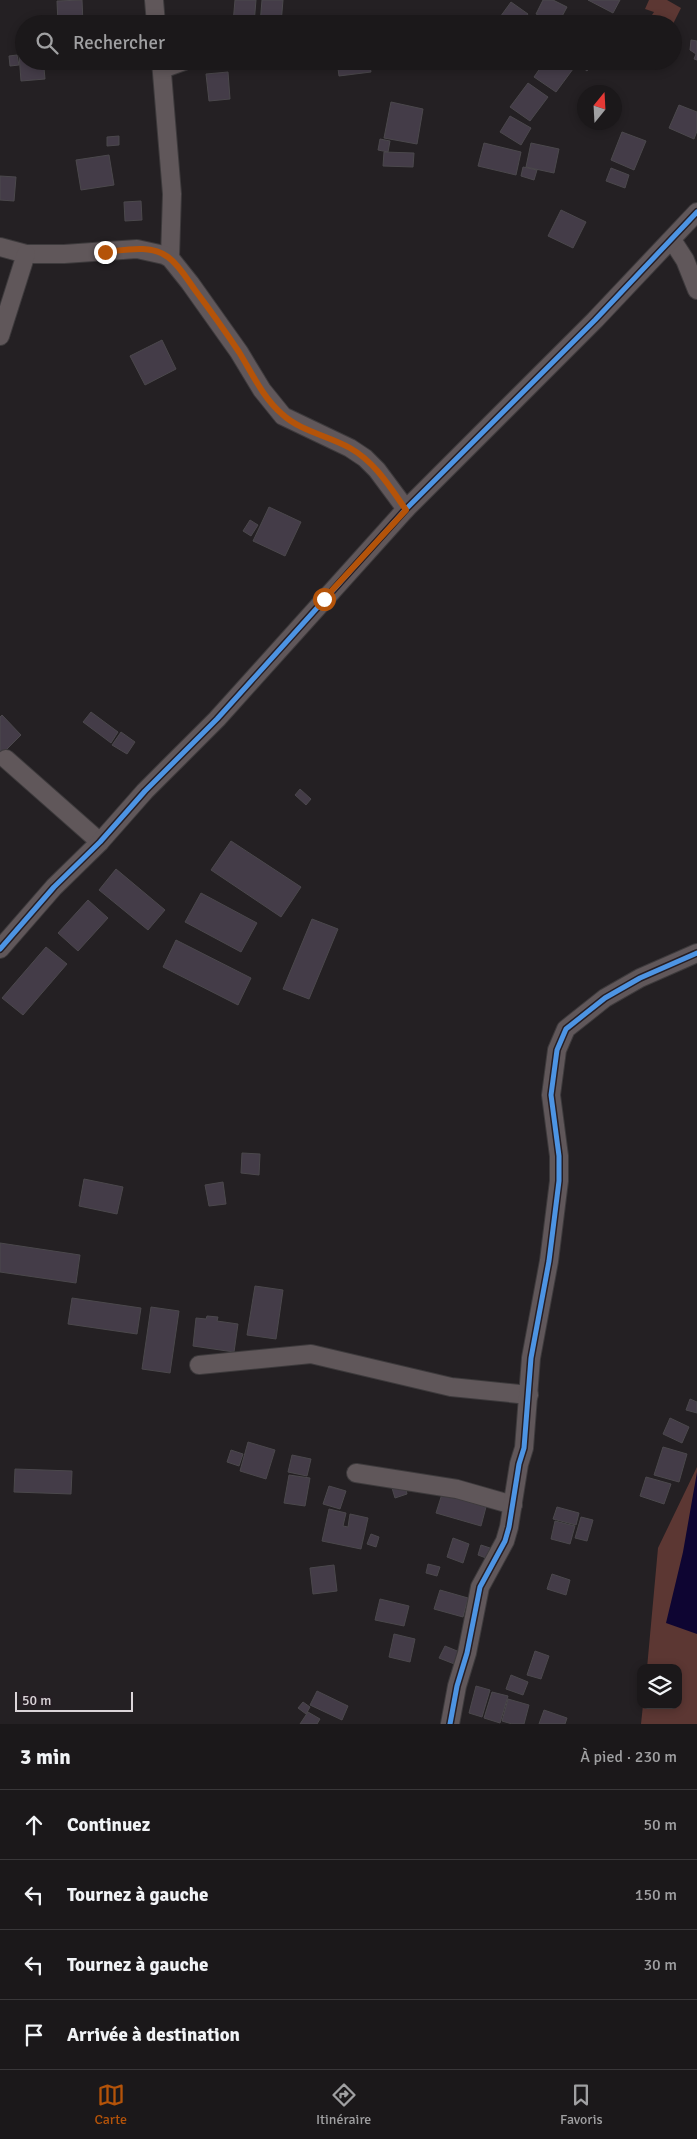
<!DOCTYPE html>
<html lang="fr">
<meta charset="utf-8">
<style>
:root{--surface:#1b181a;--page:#242123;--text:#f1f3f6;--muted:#a0a0a2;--line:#393739;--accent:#b45309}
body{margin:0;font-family:Signika,sans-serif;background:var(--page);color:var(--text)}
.controls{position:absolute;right:15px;bottom:15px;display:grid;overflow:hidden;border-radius:10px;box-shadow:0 2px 8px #0003}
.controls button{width:45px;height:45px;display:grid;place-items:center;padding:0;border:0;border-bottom:1px solid var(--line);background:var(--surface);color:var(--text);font:25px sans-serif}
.compass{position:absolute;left:577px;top:85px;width:45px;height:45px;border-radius:50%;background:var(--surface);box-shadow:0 2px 8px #0003;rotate:18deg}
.scale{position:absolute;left:15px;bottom:12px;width:118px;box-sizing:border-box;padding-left:5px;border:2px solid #dbd5d9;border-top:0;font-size:14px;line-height:18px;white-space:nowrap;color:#dbd5d9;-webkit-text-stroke:4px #261e24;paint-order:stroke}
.stop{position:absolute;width:15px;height:15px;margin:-11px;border:4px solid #b45309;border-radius:50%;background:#fff}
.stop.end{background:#b45309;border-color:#fff;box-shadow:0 1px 5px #0008}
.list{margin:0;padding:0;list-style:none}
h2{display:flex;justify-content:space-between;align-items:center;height:65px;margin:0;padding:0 20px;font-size:21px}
h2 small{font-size:16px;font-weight:400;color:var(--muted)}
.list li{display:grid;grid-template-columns:32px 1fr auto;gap:15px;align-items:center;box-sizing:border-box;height:70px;padding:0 20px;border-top:1px solid var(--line)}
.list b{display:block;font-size:19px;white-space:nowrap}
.list em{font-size:16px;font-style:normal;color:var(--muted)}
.icon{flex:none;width:28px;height:28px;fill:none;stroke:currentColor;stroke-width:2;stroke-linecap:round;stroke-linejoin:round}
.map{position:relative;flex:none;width:697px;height:1724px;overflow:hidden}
.search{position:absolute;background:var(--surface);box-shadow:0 2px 8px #0003;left:15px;right:15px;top:15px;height:55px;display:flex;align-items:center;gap:12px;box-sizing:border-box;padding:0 18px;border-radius:28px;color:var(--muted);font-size:19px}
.sheet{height:345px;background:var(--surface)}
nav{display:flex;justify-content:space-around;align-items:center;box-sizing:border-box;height:70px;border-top:1px solid var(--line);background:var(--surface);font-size:14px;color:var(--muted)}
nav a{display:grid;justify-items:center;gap:2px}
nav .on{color:var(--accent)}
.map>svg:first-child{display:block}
</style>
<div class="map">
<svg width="697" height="1724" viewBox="0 0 697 1724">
<rect width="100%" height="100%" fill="#242023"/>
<!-- green -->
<g fill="#5c3733">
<path d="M649,0h18l14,8 -8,16h-20l-5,-3 6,-9 -9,-3z"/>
<path d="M697,1467v257h-56l2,-19h35v-37h-31l11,-120z"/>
</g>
<!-- water -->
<path fill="#0e0532" d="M697,1472v162l-31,-11 17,-71z"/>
<!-- building -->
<g fill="#443c48" stroke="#4b484c">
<path d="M82,0l1,24h-25l-1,-23z"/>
<path d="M235,0h21l-2,24 -21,-1z"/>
<path d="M262,0h21l-2,24h-21z"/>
<path d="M543,0h10l14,7 -9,17 -22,-10z"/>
<path d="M588,0h32l-7,13z"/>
<path d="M511,2l17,12 -7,10h-26z"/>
<path d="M691,40l6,1v19l-3,-1 2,-5 -6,-4z"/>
<path d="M19,54h5v7h24v7h-4l1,11 -24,2z"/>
<path d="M17,55l2,10 -9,1 -1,-10z"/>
<path d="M337,61h32l2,11 -32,4z"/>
<path d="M545,61h17l11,8 -17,23 -22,-15z"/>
<path d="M574,61h20l-7,10z"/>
<path d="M228,72l2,27 -21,2 -3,-27z"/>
<path d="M528,83l20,14 -18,24 -20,-14z"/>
<path d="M391,102l32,7 -6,35 -33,-6z"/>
<path d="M679,105l18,7v19l-3,8 -25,-11z"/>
<path d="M510,116l21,12 -10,17 -21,-13z"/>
<path d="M622,132l24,9 -12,29 -23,-10z"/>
<path d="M119,136v9l-12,1v-9z"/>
<path d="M380,139l10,2 -2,11 -10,-2z"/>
<path d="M484,143l37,9 -5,23 -38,-9z"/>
<path d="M531,143l28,6 -5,24 -28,-6z"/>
<path d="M384,152l30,1 -1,14 -30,-1z"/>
<path d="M109,155l5,30 -33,5 -5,-30z"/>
<path d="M523,167l14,3 -3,10 -13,-4z"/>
<path d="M611,168l18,7 -4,13 -19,-7z"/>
<path d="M0,176l16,1 -2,24 -14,-1z"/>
<path d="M141,201l1,19 -17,1 -1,-19z"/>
<path d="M561,210l25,12 -13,26 -25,-12z"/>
<path d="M162,340l14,29 -31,16 -15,-29z"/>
<path d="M269,507l32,15 -16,34 -32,-15z"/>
<path d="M250,520l8,5 -7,11 -8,-5z"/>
<path d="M91,712l27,20 -7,11 -28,-21z"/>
<path d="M2,715l19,20 -21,21v-39z"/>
<path d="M121,732l14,10 -8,12 -15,-9z"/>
<path d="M300,789l11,10 -5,6 -11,-10z"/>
<path d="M231,841l70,46 -20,30 -70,-47z"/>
<path d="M116,869l49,41 -17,20 -49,-40z"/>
<path d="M201,893l56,30 -16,29 -56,-30z"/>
<path d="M88,900l20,18 -30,33 -20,-18z"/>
<path d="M312,919l26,10 -29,70 -26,-10z"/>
<path d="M176,940l75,38 -13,27 -75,-38z"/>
<path d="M46,947l21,17 -44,51 -21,-17z"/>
<path d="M242,1153l18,1 -1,21 -18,-2z"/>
<path d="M84,1179l39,8 -6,27 -38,-8z"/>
<path d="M223,1182l3,22 -17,2 -4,-21z"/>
<path d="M0,1243l80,12 -4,28 -76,-11z"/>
<path d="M255,1286l28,4 -7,49 -29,-4z"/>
<path d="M72,1298l69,10 -4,26 -69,-10z"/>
<path d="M151,1307l28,4 -9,62 -28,-4z"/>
<path d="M207,1316l11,1 -1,4 21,3 -4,28 -41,-6 3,-28 10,1z"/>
<path d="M690,1399l7,3v11l-11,-3z"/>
<path d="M670,1418l19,9 -7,16 -19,-9z"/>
<path d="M248,1442l27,8 -9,29 -26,-8z"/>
<path d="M663,1447l24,7 -8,28 -25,-7z"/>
<path d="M231,1450l12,4 -4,12 -12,-4z"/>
<path d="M292,1455l19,4 -4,17 -19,-4z"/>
<path d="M15,1469l57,2 -1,23 -57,-2z"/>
<path d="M289,1475l21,3 -5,28 -21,-3z"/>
<path d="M646,1477l25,7 -7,20 -24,-8z"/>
<path d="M405,1485l2,9 -12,4 -3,-10z"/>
<path d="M329,1486l17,5 -6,18 -17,-5z"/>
<path d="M442,1494l44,13 -5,19 -45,-13z"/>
<path d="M557,1507l22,6 -3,12 -23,-6z"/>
<path d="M329,1509l17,4 -3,13 5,1 2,-13 18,4 -7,31 -39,-8z"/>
<path d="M581,1517l12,3 -6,21 -12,-3z"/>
<path d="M555,1521l20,5 -5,18 -19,-5z"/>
<path d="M371,1534l8,3 -3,10 -9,-3z"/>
<path d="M453,1538l16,6 -6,19 -16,-6z"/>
<path d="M481,1545l9,3 -4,10 -8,-3z"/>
<path d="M428,1564l12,3 -3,9 -11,-3z"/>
<path d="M334,1565l3,26 -24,3 -3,-26z"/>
<path d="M552,1574l18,6 -4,15 -19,-6z"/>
<path d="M440,1590l28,8 -5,19 -29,-8z"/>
<path d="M380,1599l29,7 -5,20 -29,-6z"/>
<path d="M394,1634l21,5 -5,23 -21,-5z"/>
<path d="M445,1646l17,7 -5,12 -18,-7z"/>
<path d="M535,1651l14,5 -8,23 -14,-4z"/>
<path d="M511,1675l17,7 -5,13 -17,-6z"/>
<path d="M476,1686l14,4 -8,27 -13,-4z"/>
<path d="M317,1691l31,15 -6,14 -32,-15z"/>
<path d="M492,1692l16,4 -8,27 -16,-5z"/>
<path d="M508,1699l21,6 -5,19h-12l-10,-3z"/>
<path d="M303,1702l7,5 -4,7 -8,-6z"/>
<path d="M544,1710l23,8 -2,6h-26z"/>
<path d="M308,1712l12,7 -3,5h-17z"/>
</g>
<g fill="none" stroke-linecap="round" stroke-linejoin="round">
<!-- minor casing -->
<g stroke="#3d3a3c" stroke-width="20">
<g id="minor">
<path d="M154,0l2,24"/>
<path d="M161,61l11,133 -2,64"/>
<path d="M162,69l22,-8"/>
<path d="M672,240l13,20 12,30"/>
<path d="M0,247l26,7h38l73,-5 27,6 6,3 20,25 49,69 23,38 21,26 67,32 15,10 12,12 29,39"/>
<path d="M0,336l26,-82"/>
<path d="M6,759l94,83"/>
<path d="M0,949l54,-62 46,-45 45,-51 72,-72 189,-210 189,-189 102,-108"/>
<path d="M199,1365l112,-11 140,33 78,8"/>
<path d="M356,1473l101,16 56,16"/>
<path d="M450,1724l7,-38 10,-33 13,-66 25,-46 4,-14 10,-63 5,-16 7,-90 18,-97 10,-80v-25l-8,-61 6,-45 9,-21 39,-31 35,-20 57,-25"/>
</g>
</g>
<!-- minor -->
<use href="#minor" stroke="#60575a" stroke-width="18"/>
<!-- cycleway casing -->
<g stroke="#261e24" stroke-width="8">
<g id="cycleway">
<path d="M0,949l54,-62 46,-45 45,-51 72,-72 189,-210 189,-189 102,-108"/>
<path d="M450,1724l7,-38 10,-33 13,-66 25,-46 4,-14 10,-63 5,-16 7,-90 18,-97 10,-80v-25l-8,-61 6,-45 9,-21 39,-31 35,-20 57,-25"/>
</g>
</g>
<!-- cycleway -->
<use href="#cycleway" stroke="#4d94e3" stroke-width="5"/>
</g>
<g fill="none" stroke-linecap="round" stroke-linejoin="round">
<!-- route -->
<path stroke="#b45309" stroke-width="6" d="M105,252c20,-2 46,-8 63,5 11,8 19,22 27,33 15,20 30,41 44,62 13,21 24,46 43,62 18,17 47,22 68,34 25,14 40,39 56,62l-82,89"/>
</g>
</svg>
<div class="controls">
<button><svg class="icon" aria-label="layers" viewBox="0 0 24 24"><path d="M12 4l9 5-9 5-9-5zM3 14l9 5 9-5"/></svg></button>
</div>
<svg class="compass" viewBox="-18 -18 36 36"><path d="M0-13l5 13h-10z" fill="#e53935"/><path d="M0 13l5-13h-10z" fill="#a0a0a2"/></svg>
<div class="scale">50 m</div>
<div class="stop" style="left:324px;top:599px"></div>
<div class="stop end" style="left:105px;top:252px"></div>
<div class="search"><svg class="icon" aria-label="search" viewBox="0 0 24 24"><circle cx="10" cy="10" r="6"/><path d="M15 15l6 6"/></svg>Rechercher</div>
</div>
<section class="sheet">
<h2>3 min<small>À pied · 230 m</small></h2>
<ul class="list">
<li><svg class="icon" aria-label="ahead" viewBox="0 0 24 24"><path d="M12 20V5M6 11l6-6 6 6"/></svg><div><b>Continuez</b></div><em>50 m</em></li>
<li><svg class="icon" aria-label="left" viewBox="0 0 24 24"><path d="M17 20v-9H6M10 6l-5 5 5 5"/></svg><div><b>Tournez à gauche</b></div><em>150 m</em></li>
<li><svg class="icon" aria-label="left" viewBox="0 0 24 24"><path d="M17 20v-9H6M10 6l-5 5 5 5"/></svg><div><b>Tournez à gauche</b></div><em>30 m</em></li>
<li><svg class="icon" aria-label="arrive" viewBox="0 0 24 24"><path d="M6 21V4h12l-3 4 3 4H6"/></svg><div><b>Arrivée à destination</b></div></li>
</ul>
</section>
<nav>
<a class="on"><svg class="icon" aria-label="map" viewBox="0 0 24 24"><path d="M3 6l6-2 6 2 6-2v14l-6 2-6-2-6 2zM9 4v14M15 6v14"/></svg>Carte</a>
<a><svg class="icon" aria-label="directions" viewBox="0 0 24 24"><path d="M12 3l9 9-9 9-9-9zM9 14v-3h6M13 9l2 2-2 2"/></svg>Itinéraire</a>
<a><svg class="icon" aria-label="saved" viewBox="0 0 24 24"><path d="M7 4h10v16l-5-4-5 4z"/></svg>Favoris</a>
</nav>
